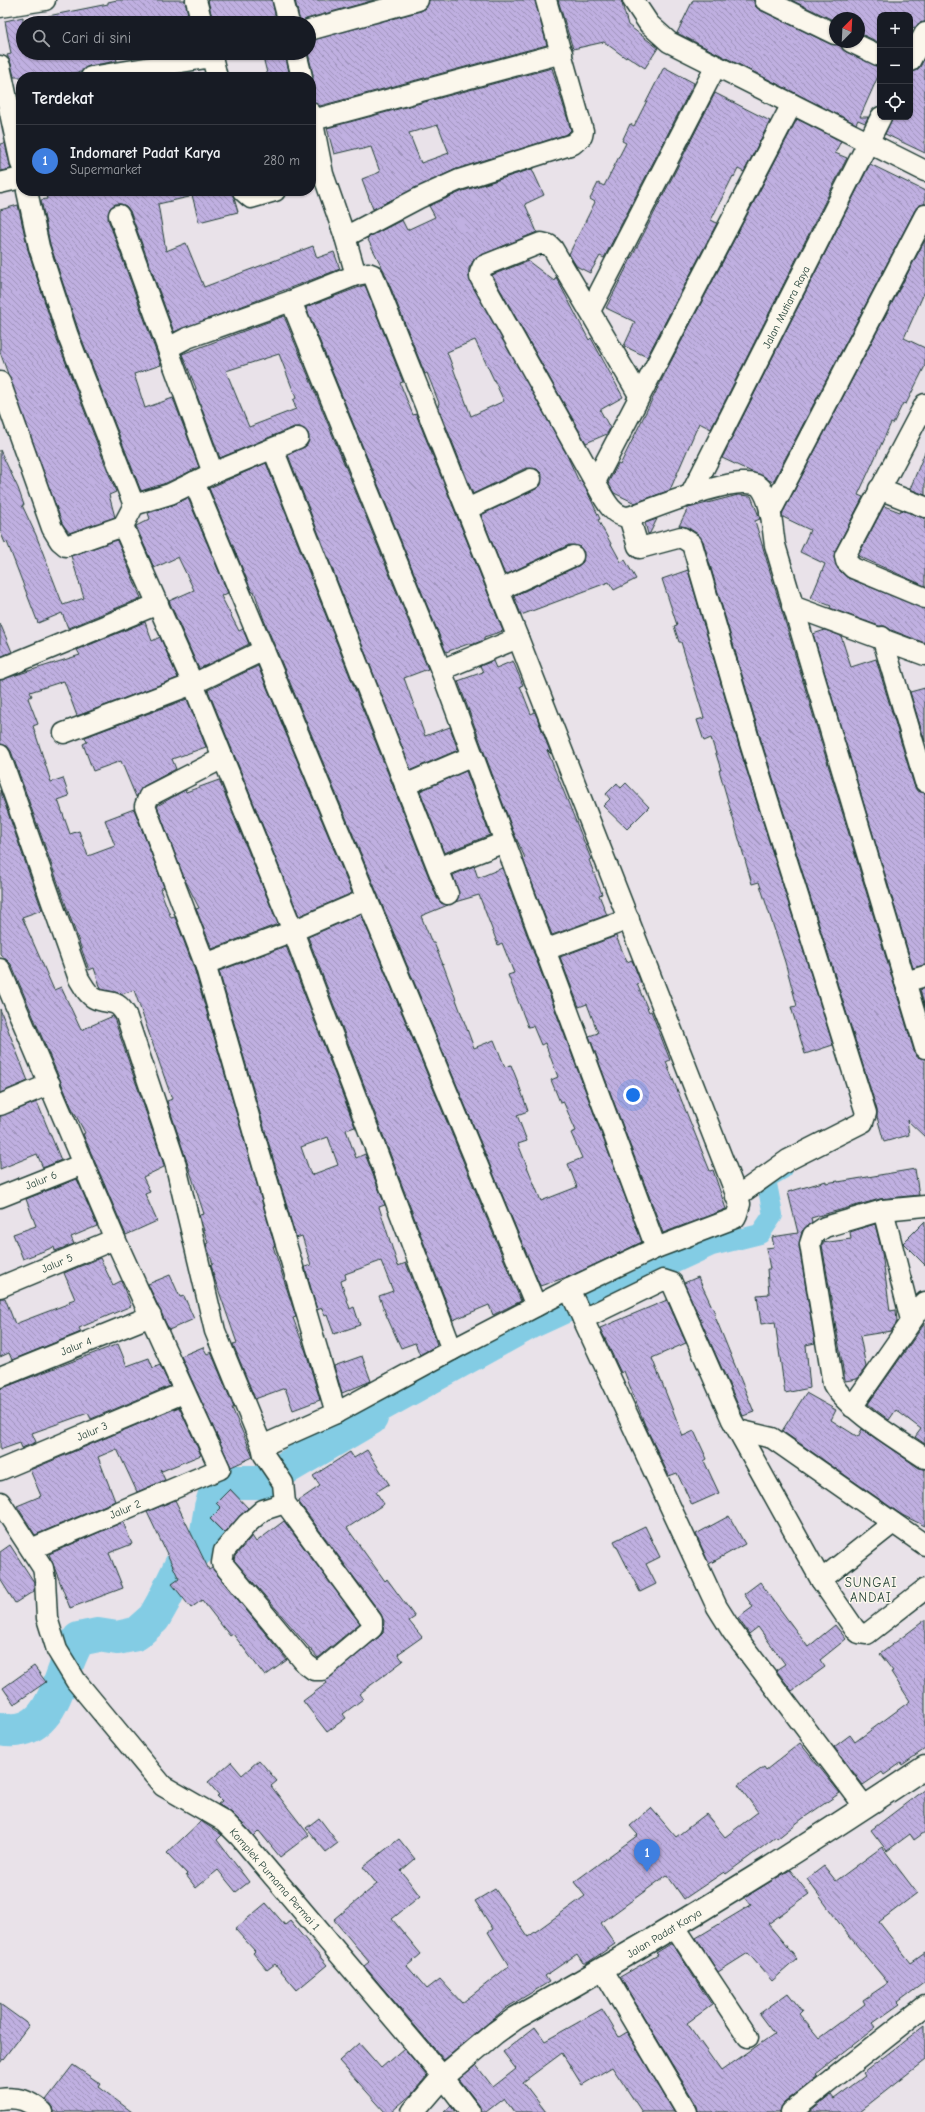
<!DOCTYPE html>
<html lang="id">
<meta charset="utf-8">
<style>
:root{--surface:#171b24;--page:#20242c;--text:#f1f3f6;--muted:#9ea1a6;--line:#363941;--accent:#0f766e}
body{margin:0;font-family:"Comic Neue",sans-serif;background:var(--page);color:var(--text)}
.controls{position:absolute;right:12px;top:12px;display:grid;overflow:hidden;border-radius:8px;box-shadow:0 1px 3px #0004}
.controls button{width:36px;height:36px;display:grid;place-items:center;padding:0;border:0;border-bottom:1px solid var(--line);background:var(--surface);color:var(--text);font:20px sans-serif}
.compass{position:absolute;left:829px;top:12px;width:36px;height:36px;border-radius:50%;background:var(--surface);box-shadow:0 1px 3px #0004;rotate:24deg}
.you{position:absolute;left:633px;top:1095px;width:14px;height:14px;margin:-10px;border:3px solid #fff;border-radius:50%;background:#1a73e8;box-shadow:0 0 0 6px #1a73e833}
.badge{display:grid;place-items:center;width:26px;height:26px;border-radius:50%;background:var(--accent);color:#fff;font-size:13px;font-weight:700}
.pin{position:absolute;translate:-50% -33px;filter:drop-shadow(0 1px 2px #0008)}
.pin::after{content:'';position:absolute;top:21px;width:14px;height:12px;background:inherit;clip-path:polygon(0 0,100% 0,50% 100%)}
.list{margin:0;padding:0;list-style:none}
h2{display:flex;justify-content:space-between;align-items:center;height:52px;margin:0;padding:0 16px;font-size:17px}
h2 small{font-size:13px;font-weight:400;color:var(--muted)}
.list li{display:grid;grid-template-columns:26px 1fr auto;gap:12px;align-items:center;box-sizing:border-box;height:72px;padding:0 16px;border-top:1px solid var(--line)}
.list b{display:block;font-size:15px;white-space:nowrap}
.list p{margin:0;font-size:13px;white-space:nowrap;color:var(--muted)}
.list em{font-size:13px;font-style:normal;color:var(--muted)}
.icon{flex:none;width:22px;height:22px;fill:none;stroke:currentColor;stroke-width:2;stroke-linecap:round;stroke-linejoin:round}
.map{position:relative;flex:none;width:925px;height:2112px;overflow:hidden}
.search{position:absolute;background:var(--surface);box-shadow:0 1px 3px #0004;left:16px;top:16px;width:300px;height:44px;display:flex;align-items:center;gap:10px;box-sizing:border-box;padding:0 14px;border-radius:22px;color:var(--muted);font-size:15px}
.panel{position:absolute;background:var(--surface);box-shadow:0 1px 3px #0004;left:16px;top:72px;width:300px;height:124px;border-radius:16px}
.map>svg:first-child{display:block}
</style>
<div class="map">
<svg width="925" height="2112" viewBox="0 0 925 2112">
<defs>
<pattern id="building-back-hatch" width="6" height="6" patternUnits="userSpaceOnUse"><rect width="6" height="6" fill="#c0b0e1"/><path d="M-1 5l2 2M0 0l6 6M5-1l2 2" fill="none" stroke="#9b90b7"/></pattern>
</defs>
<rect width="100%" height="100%" fill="#e9e2e9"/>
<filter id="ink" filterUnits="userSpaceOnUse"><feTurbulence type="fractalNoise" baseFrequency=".025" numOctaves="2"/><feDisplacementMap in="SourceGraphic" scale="8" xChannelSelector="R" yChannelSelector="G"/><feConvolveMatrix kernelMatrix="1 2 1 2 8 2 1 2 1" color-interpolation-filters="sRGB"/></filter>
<g filter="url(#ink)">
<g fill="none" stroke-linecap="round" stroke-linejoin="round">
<!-- canal -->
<path stroke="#83cce4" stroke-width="20" d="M371,1418l161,-89 180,-83 48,-12 13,-19 -7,-36 17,-10"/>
<!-- river -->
<path stroke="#83cce4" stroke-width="34" d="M0,1729c57,11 57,-58 79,-90l19,-4 19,3 19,-4 18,-16 9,-16 18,-37 24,-22 6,-36 4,-13 12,-12h35l109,-64"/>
</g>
<!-- building -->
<g fill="url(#building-back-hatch)" stroke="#1f3d34" fill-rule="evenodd">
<path d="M117,0h68l5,23h-141l-1,-7 60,-12v-2z"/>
<path d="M208,0h64l5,23h-64z"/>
<path d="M295,0h80l-69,19 -6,4z"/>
<path d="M429,0h106l12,45 -227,61 -9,-4v-18l2,-9 -5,-22h2l-1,-12 112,-30 5,-3z"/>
<path d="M558,0h63l7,25 30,23 -13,20 -18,-12 -1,2 -22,-16 -31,7z"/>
<path d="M693,0h61l1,6 5,4 70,34h10l6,8 34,15v5l-20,45h8l-3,6 -7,-3 -2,4 -179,-91z"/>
<path d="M791,0h134v22l-6,1 -4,5 -5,-2v-11h-30v28l-21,-10v-15h-24v3z"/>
<path d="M23,17v36h92l2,8 -28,5 -8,6 -21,3 1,2h-47l-3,-13 -4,-9 4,-1 -6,-33z"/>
<path d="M262,53h23l5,24h-22z"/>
<path d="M925,57v96l-40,-19 7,-17h18v-41l2,-4 8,-5z"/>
<path d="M664,67l30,16 -90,175 -4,-2 -10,17 -14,-7 -7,-12 26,-52 -5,-3 8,-16 6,3 22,-43 -4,-2 8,-17 4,2z"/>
<path d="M552,68l19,62 -4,4 -113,36 -81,39 -11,-30 18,-7 -9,-25 -12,3v-2l-25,6 -7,-26zM438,125l11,28 -28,10 -12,-30z"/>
<path d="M715,93l55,28 -26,51 -6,-3 -4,8 -1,-1 -22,44 6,3 -70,134 -23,-11 11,-24 -29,-14z"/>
<path d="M797,119l44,22 -6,12 12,5 -136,271 -12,-6 -29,67 -35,13 -21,-10 -6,-10 10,-19 2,1 48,-98z"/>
<path d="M5,143l6,26 -11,2v-27z"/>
<path d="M870,164l55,27v13l-6,1 -4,5 -142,272 -51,-24z"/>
<path d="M532,169l12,26 -19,9 12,28 -62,26 -6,10v9l97,176 13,29 2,-1 6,10 13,28 -2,1 23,42 4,-2 11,19 -22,11 -5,-8 -88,33 -7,-19 64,-30 5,-4 1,-10 -5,-6 -10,-1 -64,30 -24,-60 55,-26 5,-4 1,-11 -5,-5 -11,-1 -53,26 -35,-88 1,-3 -12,-30 -2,1 -41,-103 -17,-33 35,-18 5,10 28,-13 -6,-11 34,-15zM475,340l29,61 -33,15 -24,-64z"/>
<path d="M45,191h143l1,6 -31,7 8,47 20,-8 18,44 109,-41 4,12 17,-6 6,17 -166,63 -44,-121 -4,-5 -5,-2h-6l-5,4 -2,11 53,146 -27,9 11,34 28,-10 26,69 -33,16 -25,8 -62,-159 -29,-88 -9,-44 6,-1z"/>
<path d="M191,191h41l6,21 -39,10z"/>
<path d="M18,205l10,45 29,90 59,152 -7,3 6,22 -46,16 -7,-10 -62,-171v-142z"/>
<path d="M925,240v51l-21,47 21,10v18l-19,38 -3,-1 -10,21 -2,-1 -33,72 5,2 -28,54 -1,7 4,11 10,9 77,31v34l-34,-13 -6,-4h-6l-49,-18 1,-2 -20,-8 14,-34 -25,-12 10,-22 -27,-13 -1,-3z"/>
<path d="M528,261l26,20 2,-4 33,63 2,-2 32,59 -23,13 10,18 -3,6 -21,9 -94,-168z"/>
<path d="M365,285l38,97 -3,1 13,32 3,-1 87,217 -19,6v3l-13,5v-2l-25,9 -140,-345z"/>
<path d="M284,316l144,353 -24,9 21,58 25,-9 8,23 -47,20 -123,-315 19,-10 2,-5 -1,-7 -8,-6h-6l-74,31 -25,-68 1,-2 -14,-34zM279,354l17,44 -3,2 3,9 -47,18 -23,-56z"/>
<path d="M0,450l18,38 6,17h-2l14,30 27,70 21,-7 -13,-42 46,-16 24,58 -73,30 -6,-15 -24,10 -31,-81 -2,1 -5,-12z"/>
<path d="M925,452v43l-15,-6z"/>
<path d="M266,463l171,435 4,5 7,2 -27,11 11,27h2l10,24 30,81 20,-8 11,27 6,-2 8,20 9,26 -11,4 10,26 -9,3 23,57 36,-14 -9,-23 14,-6 -11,-25 5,-2 -13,-30 -3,1 -9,-22 7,-3 -13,-34 -4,2 -8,-19 -5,1 -20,-52 6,-2 -12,-30 -4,2 -19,-50 -24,7 4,-7 -6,-20 21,-9 4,12 24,-10 140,374 -69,33 -33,11 -276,-666 -10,-29 -2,1 -43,-104z"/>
<path d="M738,495l13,1 9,23 -5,2 159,530 3,6 8,2v78l-18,-17 2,15 -25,7 -7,-25v-7l-116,-370 -58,-199 -5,-7 -11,-7 -8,-1 9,-18z"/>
<path d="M188,498l40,95 -7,3 18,35 4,-2 6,15 -50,25 -30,-68 25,-11 -16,-33 -24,11 -18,-42 14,-7 -2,-6 25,-8z"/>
<path d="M884,506l16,6 1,-2 24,8v68l-67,-30z"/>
<path d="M657,519l-7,14 -2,1 -3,-11z"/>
<path d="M688,570l51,176 94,299 -28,9 -14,-47 6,-1 -12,-44 -26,-80 -7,2 -33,-114h2l-10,-32 -7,3 -7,-21 7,-2 -23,-76h-2l-5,-16 3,-1 -15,-46z"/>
<path d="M145,622l7,19 8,-4 18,41 -101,38 -13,-35 -34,11 2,4 -4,2 10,26 -5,2 18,56 12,-4 6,18 -11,4 12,34 9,-3 9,25 27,-10 -10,-26 29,-11 30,78 -4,2 11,29 4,-1 19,51 81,278h-2l23,71 -3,1 13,34 14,48 -27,10 -8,-22 -30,11 -22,-55 4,-1 -22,-63 -4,-15 2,-1 -7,-20 2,-1 -9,-28 5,-1 -37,-113 5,-2 -38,-109 -12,4 -21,-5 -7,-21 -5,2 -78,-219 -4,-5 -7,-2v-64l80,-25 -3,-5z"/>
<path d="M0,623l12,29 -12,5z"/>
<path d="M825,630l16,6 10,31 25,-8 38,126 3,6 8,2v172l-12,3 -100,-334z"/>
<path d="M493,661l3,7 17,-7 10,24 -3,1 11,28 4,-2 16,42 -4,-4 44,109 -2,1 13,34 -3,1 8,20 -55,20 -29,-76 2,-1 -12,-27 -55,-150 25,-9 -3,-6z"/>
<path d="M258,666l94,227 -53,23 -91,-226z"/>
<path d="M925,688v54l-15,-50z"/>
<path d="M187,699l19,48 -34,12 4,10 -32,17 -8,11 -15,-36 -28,10 -10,-27 4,-2 -2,-5z"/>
<path d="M466,771l24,64 -46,18 -24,-62z"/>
<path d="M219,780l59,144 -66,25 -16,-40 3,-1 -15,-30 -27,-72 28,-16 1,2z"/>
<path d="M617,783l4,5 5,-5 23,24 -22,22 -24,-23 7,-7 -4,-5z"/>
<path d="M0,790l42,120 -20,7 32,73 7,-3 20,43 32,-14 1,2 50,147v2l-21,10 7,15 -5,2 12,27 -31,14 -43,-101 2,-1 -14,-27 -60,-142 -11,-10z"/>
<path d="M361,914l160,387 -28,14 -4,-10 -36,15 -145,-383z"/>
<path d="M616,936l11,26 5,-2 9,23 -4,1 12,28 2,-1 19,49 -4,2 44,109 3,-1 13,39 -63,24 -74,-197 9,-3 -11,-29 -8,3 -19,-50z"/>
<path d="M286,946l69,181 -9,3 10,28 9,-4 20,51 -6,2 19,59 8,-3 28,72 3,10 -17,10 -5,-12 -14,5 -14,-31 -8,-21 14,-5 -12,-30 -36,13 1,5 -5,2 9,28 4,-2 6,18 -26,9 -7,-19 -2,1 -3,-8 -5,2 -12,-43 6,-2 -9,-29 -6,2 -77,-267zM328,1137l10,28 -27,10 -10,-28z"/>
<path d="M925,988v20l-5,-18z"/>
<path d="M0,1009l28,72 -28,12z"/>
<path d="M37,1102l24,58 -18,8 -6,-14 -37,15v-53z"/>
<path d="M915,1169l4,26 -39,4 -69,19 1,4 -10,9 -3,15 16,97 -9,2 4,43 -25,5 -10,-71 -14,2 -4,-29 12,-1 -2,-25h3l-4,-21 8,-1 -2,-10 26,-4 -10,-41 38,-11v2l12,-2v1z"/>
<path d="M77,1179l20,47 -26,11 3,7 -19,7 -1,-4 -31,12 -10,-25 23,-8 -10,-27z"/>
<path d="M925,1221v44l-22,-22z"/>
<path d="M875,1224l7,29 8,58 6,-1 1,12 -6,9 -31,5 6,31 -9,12 -12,2 -23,-136v-2l29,-4 -1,-7z"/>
<path d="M100,1258l13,27 8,-4 10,25 -52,22 2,4 -69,28 -3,-7 -9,4v-59h5l10,26 55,-21 -1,-2 6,-2 -11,-26z"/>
<path d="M170,1275l10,22 4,-1 10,23 -25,11 -21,-46z"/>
<path d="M698,1277l17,36 -1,1 40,98 -11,4 -59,-133z"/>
<path d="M667,1300l19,43 -34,15 31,78 11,-5 13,28 -3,2 15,32 -27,12 -15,-32 -8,3 -24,-51 -21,-54 -3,2 -21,-45z"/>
<path d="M925,1323v121l-10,-7 6,-8 -25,-19 -7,10 -21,-16z"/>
<path d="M118,1344l9,22 22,-8 4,10 7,-3 10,21 -79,33 -3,-6 -56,20 4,9 -14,6 -2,-5 -20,7v-61z"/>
<path d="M203,1347l4,7 4,-2 23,56h-2l20,46 1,3 -22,10 -50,-111z"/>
<path d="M362,1356l9,25 -29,12 -8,-27z"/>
<path d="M806,1393l30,17 -5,10 27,17 4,-8 57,39 6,1v57l-23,-11 -120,-84z"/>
<path d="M179,1407l22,48 -39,16 -2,-2 5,11 -28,12 -20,-43 -19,8 17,44 -80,34 -18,-29 24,-10 -11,-26z"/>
<path d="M367,1450l22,34 -13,8 8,12 -37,24 38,53 2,-2 28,38 -6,4 13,16 -24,17 5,7 -44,33 4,5 -20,15 3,4 -19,14 -24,-31 24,-18 -2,-3 54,-43 4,-4 1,-12 -3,-7 -83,-113 22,-15 -7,-10 37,-24 4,6z"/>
<path d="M230,1489l18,19 -24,25 -14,-14 11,-11 -5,-5z"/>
<path d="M175,1500l34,70 3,-2 75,92 -22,16 -32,-42 -3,2 -28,-36 -11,8 -19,-24 7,-5 -32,-67z"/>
<path d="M729,1516l16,28 -36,20 -13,-30z"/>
<path d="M284,1521l76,102 -42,35 -84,-98 1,-4 17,-20 4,6z"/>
<path d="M123,1522l9,22 -23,9 14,35 -53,20 -21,-54z"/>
<path d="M645,1526l15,31 -14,7 10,20 -16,8 -26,-51z"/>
<path d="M10,1545l24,37v9l-19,12 -15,-24v-27z"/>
<path d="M760,1582l48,65 27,-22 11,14 -26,21 5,7 -33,24 -16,-21 9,-6 -27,-37 -9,7 -11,-16 15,-11 -9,-13z"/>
<path d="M925,1620v129l-23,16 -1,-2 -17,12 -2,-3 -19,13 -29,-38 16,-12 5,7 55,-41 -19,-29 2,-1 -13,-17z"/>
<path d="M34,1666l12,16 -32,22 -11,-16z"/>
<path d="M800,1743l40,50 -38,26 -25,20 -1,-2 -50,37 -2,-2 -40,27 -17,-24 -66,48 14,21 -28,19h-4l-6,-9 -32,22 4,6 -43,26 -62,52 -80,-94 5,-4 -35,-42 43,-36 -14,-17 36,-28 16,20 -14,12 19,25 -28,23 29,35 -14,12 20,23 13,-10 22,24 47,-37 -21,-34 5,-3 -18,-28 20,-12 33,48 57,-41 -11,-14 64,-47 -8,-9 21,-18 25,29 30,-23 19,23 33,-25 -20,-27 26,-18 2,3z"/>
<path d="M259,1760l18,21 -6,5 38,49 -29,22 -21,-26 -5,5 -22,-23 -14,-9 4,-3 -5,-5 2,-1 -11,-13 23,-20 11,13z"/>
<path d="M925,1789v43l-11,8 -4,-6 -23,17 -16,-21z"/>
<path d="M319,1818l19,25 -12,9 -20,-24z"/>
<path d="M201,1821l21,14 -5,5 32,42 -13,10 -18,-22 -22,18 -10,-13 1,-1 -20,-21z"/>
<path d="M882,1847l35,46 -38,29 32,41 14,-10v29l-27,20 2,2 -27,19 3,4 -60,47 2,2 -34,27 -4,9h-82l-1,-6 -77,-129 38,-22 -2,-2 16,-10 40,62 -25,18 34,48 53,-37 -15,-20 29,-21 14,18 -3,3 20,24 46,-34 -2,-4 25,-17 -43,-52 -38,-52 17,-13 12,15z"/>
<path d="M790,1870l19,24 -41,30 29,35 -25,22 -24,-28 -30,19 -22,-34 55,-33 -6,-8z"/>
<path d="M266,1903l19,22 5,-4 37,44 -30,25 -22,-26 -8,6 -14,-17 2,-2 -20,-22z"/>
<path d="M0,2004l29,21 -29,38z"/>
<path d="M602,2009l17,28 8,-5 47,80h-32l-30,-45 -30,18 -20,-32 -39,29 23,30h-32l-10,-14 -18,14h-5l-2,-7 -20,-26 17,-14 17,22 23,-18 -13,-17 32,-25 10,14z"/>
<path d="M925,2025v35l-66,52h-49l21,-17 3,4 31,-23 -2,-3z"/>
<path d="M359,2043l22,25 23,-20 23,28 -16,19 -20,17h-6l-46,-51z"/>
<path d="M73,2065l28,19 -2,3 33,25h-78l-1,-5 -7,-7z"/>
<path d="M451,2106l4,6h-11z"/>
</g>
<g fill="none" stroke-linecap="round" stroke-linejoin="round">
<!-- street casing -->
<g stroke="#1f3d34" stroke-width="23">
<g id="street">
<path d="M196,0l6,23"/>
<path d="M283,0l6,23"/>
<path d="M633,0l16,24 20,18 256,129"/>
<path d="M765,0l70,34"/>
<path d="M0,7l45,-7"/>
<path d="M309,30l109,-30"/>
<path d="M851,42l29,14"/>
<path d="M211,53l6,24"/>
<path d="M296,53l6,24"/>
<path d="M910,61l15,-28"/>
<path d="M0,66l21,98"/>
<path d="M91,77l121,-20"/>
<path d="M311,113l12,61 22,63 11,38"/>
<path d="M313,120l249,-67"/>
<path d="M0,183l21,-5"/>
<path d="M27,191l12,56 29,89 66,169"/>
<path d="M243,191l8,7 24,-7"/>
<path d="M119,215l94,258"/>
<path d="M345,237l74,-39 40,-18 114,-36 9,-8 1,-5 -37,-131"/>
<path d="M291,301l150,369 215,578"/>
<path d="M590,311l126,-245"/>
<path d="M168,348l19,-10 104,-37 65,-26 12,-2 5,2 145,363 222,566 -3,10 -2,4 -79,30 -87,41 -117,61 -116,63 -74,33"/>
<path d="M0,382l52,146 8,13 6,5 57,-20"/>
<path d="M639,395l-86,-146 -4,-4 -8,-2 -58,23 -3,7v4l115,205c8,14 16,35 34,35 21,-7 117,-48 132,-29 11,15 11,39 14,57l150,503"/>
<path d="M925,404l-80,152 1,5 7,7 72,30"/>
<path d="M298,438l-85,35 -43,21 -36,11 -11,21 70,158 100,247 159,419"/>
<path d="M273,449l175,445"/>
<path d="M194,482l342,824"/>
<path d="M595,482l197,-378"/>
<path d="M879,489l46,18"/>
<path d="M690,496l191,-379"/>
<path d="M467,509l64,-30"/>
<path d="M770,513l155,-298"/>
<path d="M629,517l9,29 2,2 41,-11 11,7 58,199 116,370 -3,9 -75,38 -52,37"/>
<path d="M499,590l74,-34"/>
<path d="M792,606l133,49"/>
<path d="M882,637l43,145"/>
<path d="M0,669l158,-65"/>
<path d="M441,670l77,-32"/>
<path d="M64,733l129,-49 71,-34"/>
<path d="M0,755l79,224c5,8 10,19 20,21 14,4 18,0 27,15l49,147 40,169 47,115 2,9 19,28 2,20 87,118v7l-50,42h-8l-8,-6 -84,-101 2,-12 23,-27 16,-14 22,-7"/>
<path d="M223,758l-74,38 -4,10 60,158 66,229 65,220"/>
<path d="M405,785l68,-29"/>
<path d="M438,868l67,-26"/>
<path d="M545,950l84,-31"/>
<path d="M205,964l88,-33 74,-32"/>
<path d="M0,969l115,270 105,230 -189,80"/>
<path d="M905,982l20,-6"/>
<path d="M0,1105l50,-21"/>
<path d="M0,1197l83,-33"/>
<path d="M925,1206l-42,4 -58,17 -12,8 -3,9 23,140c13,25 67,57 92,74"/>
<path d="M883,1210l28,110"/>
<path d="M0,1287l115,-48"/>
<path d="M569,1289l148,318 15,24 133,176"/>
<path d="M583,1319l80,-39 9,3 60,137 89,160 33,48 5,5 8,1 58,-45"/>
<path d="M0,1377l151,-61"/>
<path d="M852,1407l73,-105"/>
<path d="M738,1430l34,8 153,107"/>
<path d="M0,1470l183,-77"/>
<path d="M0,1502l43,66 2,11 2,39 10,32 19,31 87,105 61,35 16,16 203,240 27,35"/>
<path d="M821,1580l72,-57"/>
<path d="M675,1927l73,110"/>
<path d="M603,1970l84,142"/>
<path d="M0,2099c19,-3 29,2 43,13"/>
<path d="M791,2112l134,-106"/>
</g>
</g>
<!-- secondary casing -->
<g stroke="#1f3d34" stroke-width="25">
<path id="secondary" d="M413,2112l30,-35 52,-44 21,-15c140,-78 276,-162 409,-251"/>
</g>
<!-- street -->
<use href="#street" stroke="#fbf7ec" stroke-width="20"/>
<!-- secondary -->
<use href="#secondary" stroke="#fbf7ec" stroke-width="22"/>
</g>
</g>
<g text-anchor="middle" stroke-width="3" stroke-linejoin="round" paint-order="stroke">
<!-- street labels -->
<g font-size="11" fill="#1f3d34" stroke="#fbf7ec">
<text transform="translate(786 307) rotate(-63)" y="4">Jalan Mutiara Raya</text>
<text transform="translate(41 1180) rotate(-22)" y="4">Jalur 6</text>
<text transform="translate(57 1263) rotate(-23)" y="4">Jalur 5</text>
<text transform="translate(76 1346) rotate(-22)" y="4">Jalur 4</text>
<text transform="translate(92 1431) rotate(-23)" y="4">Jalur 3</text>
<text transform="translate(125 1509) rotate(-23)" y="4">Jalur 2</text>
<text transform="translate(275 1879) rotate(49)" y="4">Komplek Purnama Permai 1</text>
<text transform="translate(664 1933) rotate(-31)" y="4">Jalan Padat Karya</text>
</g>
<!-- quarter labels -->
<g font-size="13" letter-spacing="1" fill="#1f3d34" stroke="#fbf7ec">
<text x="871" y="1587">SUNGAI<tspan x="871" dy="15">ANDAI</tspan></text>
</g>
</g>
</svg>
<div class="controls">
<button>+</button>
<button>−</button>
<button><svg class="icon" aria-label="locate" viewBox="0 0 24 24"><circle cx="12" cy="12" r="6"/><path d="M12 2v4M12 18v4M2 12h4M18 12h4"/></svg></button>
</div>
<svg class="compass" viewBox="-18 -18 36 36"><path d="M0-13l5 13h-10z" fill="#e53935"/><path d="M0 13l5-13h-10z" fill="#9ea1a6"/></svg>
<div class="you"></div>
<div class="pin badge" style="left:647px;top:1872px;background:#3f7fe0">1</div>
<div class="search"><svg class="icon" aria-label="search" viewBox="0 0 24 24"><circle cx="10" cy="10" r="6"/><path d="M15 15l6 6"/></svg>Cari di sini</div>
<section class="panel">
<h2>Terdekat<small></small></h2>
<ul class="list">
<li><span class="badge" style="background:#3f7fe0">1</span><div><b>Indomaret Padat Karya</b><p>Supermarket</p></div><em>280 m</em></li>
</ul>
</section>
</div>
